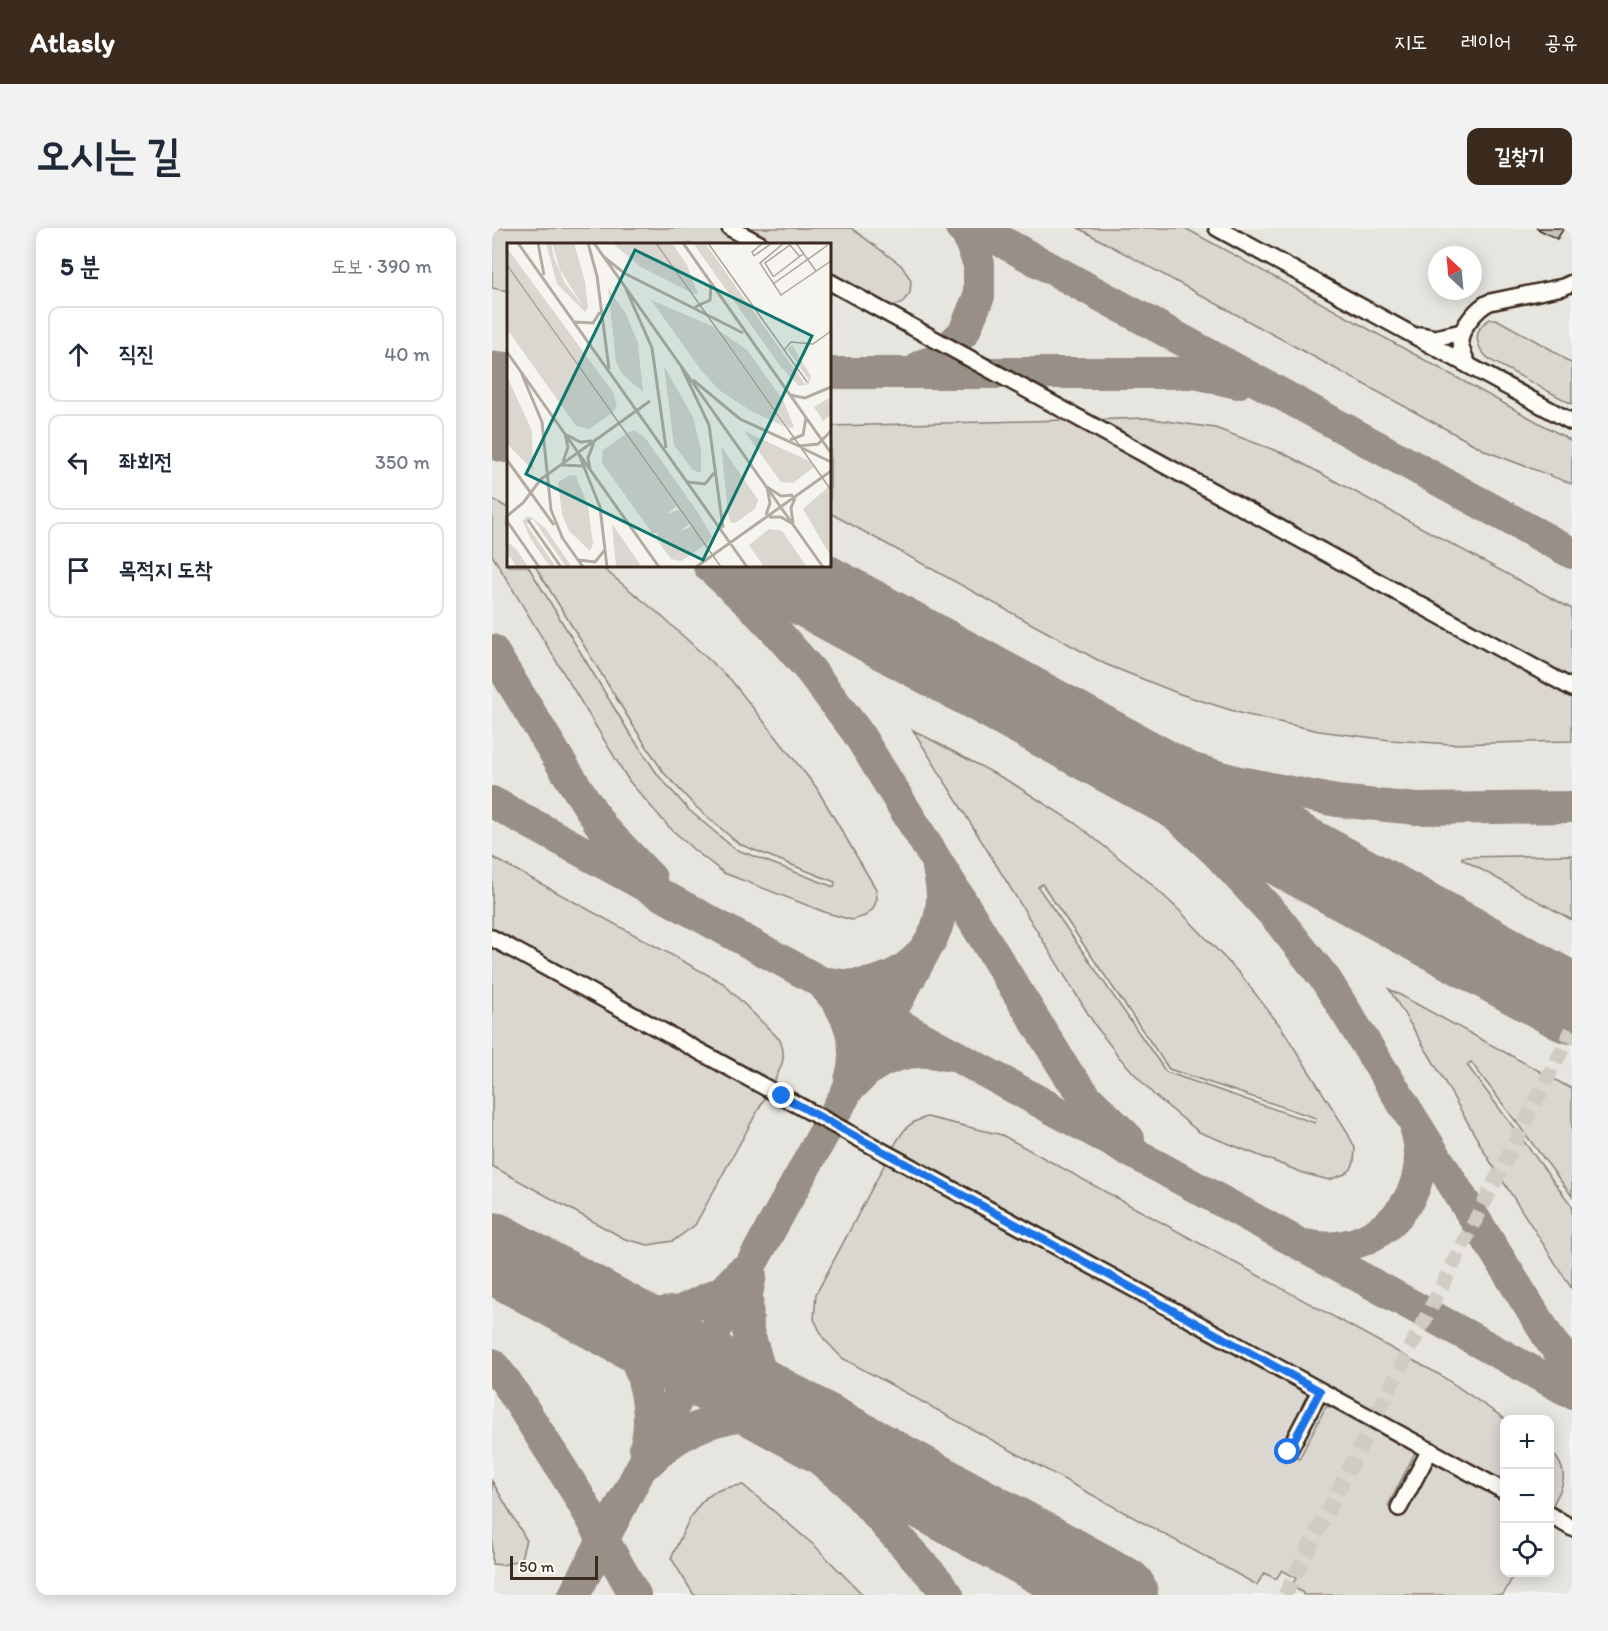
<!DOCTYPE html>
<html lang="ko">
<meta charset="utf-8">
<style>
:root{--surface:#fff;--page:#f2f2f3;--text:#1f2937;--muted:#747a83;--line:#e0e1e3;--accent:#3b2a1e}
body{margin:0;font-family:Itim,"Poor Story",sans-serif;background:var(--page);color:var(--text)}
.controls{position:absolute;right:18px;bottom:18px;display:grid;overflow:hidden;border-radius:12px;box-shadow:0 3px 15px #0003}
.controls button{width:54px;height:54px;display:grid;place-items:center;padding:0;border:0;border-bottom:2px solid var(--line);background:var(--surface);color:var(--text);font:30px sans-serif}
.compass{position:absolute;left:936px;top:18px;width:54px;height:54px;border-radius:50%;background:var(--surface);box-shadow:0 3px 15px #0003;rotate:334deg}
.scale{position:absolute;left:18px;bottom:15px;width:88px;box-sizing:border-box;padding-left:6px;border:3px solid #3b2a1e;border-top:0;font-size:16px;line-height:21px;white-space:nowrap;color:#3b2a1e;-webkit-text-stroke:4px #fdfcf7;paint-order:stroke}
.stop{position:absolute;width:18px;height:18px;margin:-14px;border:4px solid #1a73e8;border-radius:50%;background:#fff}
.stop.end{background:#1a73e8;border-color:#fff;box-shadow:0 2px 6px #0008}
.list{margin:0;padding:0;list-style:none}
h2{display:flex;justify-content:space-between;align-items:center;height:78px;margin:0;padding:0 24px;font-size:26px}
h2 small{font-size:20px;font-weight:400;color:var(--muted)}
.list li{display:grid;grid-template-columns:39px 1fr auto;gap:18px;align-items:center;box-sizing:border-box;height:96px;margin:0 12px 12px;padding:0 12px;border:2px solid var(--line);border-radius:12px}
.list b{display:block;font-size:22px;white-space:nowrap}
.list em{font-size:20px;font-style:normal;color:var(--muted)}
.icon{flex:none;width:33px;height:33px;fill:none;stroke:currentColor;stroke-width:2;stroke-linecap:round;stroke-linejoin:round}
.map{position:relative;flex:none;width:1080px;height:1367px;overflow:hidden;border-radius:12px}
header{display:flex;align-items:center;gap:36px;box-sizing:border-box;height:84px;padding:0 30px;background:var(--accent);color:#fff}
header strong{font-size:28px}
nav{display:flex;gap:33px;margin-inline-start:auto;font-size:21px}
.intro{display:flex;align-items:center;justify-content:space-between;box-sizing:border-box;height:144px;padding:0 36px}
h1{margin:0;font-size:42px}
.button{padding:15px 27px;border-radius:12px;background:var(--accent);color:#fff;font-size:21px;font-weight:700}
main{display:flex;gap:36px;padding:0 36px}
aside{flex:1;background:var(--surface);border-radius:12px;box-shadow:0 3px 15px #0003}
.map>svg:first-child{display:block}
</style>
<header>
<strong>Atlasly</strong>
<nav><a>지도</a><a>레이어</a><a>공유</a></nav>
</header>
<div class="intro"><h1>오시는 길</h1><a class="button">길찾기</a></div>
<main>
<aside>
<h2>5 분<small>도보 · 390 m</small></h2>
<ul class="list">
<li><svg class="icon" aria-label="ahead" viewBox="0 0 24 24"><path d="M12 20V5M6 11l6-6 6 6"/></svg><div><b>직진</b></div><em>40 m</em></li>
<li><svg class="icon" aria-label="left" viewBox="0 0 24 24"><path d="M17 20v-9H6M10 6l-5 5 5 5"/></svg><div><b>좌회전</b></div><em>350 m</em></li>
<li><svg class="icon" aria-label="arrive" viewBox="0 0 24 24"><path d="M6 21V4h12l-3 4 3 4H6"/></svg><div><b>목적지 도착</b></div></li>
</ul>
</aside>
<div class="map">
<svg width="1080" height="1367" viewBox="0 0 1080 1367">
<rect width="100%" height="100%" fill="#f5f4ee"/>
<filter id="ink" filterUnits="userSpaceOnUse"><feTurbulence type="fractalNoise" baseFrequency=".0167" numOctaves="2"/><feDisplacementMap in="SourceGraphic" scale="12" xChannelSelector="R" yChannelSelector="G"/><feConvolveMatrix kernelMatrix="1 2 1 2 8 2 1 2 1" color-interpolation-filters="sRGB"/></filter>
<g filter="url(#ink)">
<!-- built -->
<path fill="#e7e5df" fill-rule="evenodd" d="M0,0h1080v1367h-1080zM16,16h322v322h-322zM945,27h36v36h-36zM1012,1192h46v152h-46z"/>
<!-- green -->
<g fill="#dad6d0" stroke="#8a8077" stroke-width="1.5" fill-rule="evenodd">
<path d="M0,0h233l30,16h-247v47l-16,-3z"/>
<path d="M244,0h115l50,37 10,15 -1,13 -9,11 -20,3 -51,-28v-35h-64z"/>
<path d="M586,0h107l387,213v43l-84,-32z"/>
<path d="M998,91h6l56,31 20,14v40l-82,-44c-15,-13 -19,-30 0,-41z"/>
<path d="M654,190l69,10 70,26 287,155v76l-485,-265z"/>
<path d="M575,192l505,272v49l-121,3 -61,-4 -71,-9 -76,-17 -63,-20 -75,-30 -275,-151v-87z"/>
<path d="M0,271l16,9v58h20l99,163 31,46 31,35 46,39 99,38 1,-5 -96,-38 -43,-37 -32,-34 -30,-46 -99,-161h65l58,47 73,67 85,107 60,102 1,10 -4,10 -8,7 -13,4 -25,-7 -103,-40 -30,-23 -26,-24 -39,-45 -137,-226z"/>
<path d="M421,502l99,53 63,40 73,58 33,31 59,62 41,53 64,101 10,20 -1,14 -3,7 -6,5 -16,6 -23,-6 -107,-42 -45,-37 -35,-38 -24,-32zM550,656l127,185 147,49 -1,5 -149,-51 -128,-185z"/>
<path d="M1080,627v65l-110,-61v-2z"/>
<path d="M0,629l231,126 57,57c8,20 0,28 -8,46l-280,-153z"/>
<path d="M0,713l276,151 -73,133 -22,16 -25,4 -23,-6 -133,-73z"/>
<path d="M897,761l183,100v107l-101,-134 -4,3 105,141v83l-84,-131 -57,-100z"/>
<path d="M435,889l75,18 438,240 65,44 -1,68 -613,-336c11,-18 14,-28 36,-34z"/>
<path d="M396,930l423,231v10l-27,53 15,7 26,-51 10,-5 81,48 -28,55 14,8 29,-55 73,36v77l11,1 -12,22h-200v-2l-11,-7 4,-8 -14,-8 -6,9 -12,-6 -7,12 -415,-227 -18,-19 -10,-20 2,-25z"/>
<path d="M1058,1222c22,23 13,36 0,60z"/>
<path d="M0,1253l34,58 -5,20 -18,6 -11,-1z"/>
<path d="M251,1257l73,62 47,48h-169l-23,-37c10,-20 21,-52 40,-64 10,-6 21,-8 32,-9z"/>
</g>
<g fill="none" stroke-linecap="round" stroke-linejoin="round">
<!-- taxiway -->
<g stroke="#988f86" stroke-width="32">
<path d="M485,0l595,325"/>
<path d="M430,137l14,-5 28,-28 15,-36v-32l-12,-30 -6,-6"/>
<path d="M0,139l16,1"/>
<path d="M338,145h365l42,10"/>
<path d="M217,338l41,38 26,27 34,39 47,62 211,342 20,25 41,40"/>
<path d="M0,422l67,110 43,67 49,51"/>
<path d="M506,462l86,53 90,70 42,39 60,65 50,63 226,363 20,23"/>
<path d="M594,502l30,13 45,17 74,21 102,20 80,8 155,-2"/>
<path d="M0,574l1080,591"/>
<path d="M336,755c58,12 114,-26 114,-87 0,-10 -2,-19 -4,-28"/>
<path d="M334,760c23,24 35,59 24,92"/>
<path d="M364,854c21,-25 58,-36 90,-27"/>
<path d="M814,1017c67,16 131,-47 110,-115"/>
<path d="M259,1047l-4,19 1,37 11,36 20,32 28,25"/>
<path d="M97,1077c9,8 19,16 28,25 25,27 39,82 28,118"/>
<path d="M100,1078l42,10 47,-5 42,-20 18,-19"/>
<path d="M0,1136l15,19 70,110 58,102"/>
<path d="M204,1136l82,60 71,60 89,98 10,13"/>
<path d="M157,1234c21,-22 48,-38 79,-44 12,-3 26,-2 38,-3l6,2"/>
<path d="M82,1367l122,-231 236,-426"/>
</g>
<!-- runway -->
<g stroke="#988f86" stroke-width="80">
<path d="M0,186l16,9"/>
<path d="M278,338l802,438"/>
<path d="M0,1024l626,343"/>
</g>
</g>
<!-- building -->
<path fill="#c7c1bb" stroke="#3b2a1e" stroke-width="1.5" d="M1044,0h28l-7,11z"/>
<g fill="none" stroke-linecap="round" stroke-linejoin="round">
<!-- minor-tunnel -->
<path stroke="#d0ccc4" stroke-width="15" stroke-dasharray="15 8" stroke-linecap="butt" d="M793,1367l287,-565"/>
<!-- minor casing -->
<g stroke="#3b2a1e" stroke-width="20">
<g id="minor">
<path d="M238,0l30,16"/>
<path d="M725,0l355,194"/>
<path d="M338,54l742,406"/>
<path d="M929,107l14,3 27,-6"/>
<path d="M976,137c-3,-7 -8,-17 -8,-24 1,-14 18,-34 30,-39l73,-15 9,-4"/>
<path d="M0,710l1012,553"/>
<path d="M796,1224l32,-61"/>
<path d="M907,1280l31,-58"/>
<path d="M1058,1287l22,13"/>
</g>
</g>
<!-- minor -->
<use href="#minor" stroke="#fdfcf7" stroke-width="15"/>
</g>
</g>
<g fill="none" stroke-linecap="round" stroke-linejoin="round" filter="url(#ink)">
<!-- route -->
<path stroke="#1a73e8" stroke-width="8" d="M290,868l538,295 -32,61"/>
</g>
<!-- overview -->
<g transform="translate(15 15)">
<rect width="324" height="324" fill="#f5f4ee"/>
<path d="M39,0h5l3,15 11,25 18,23 -23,-36 -8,-27h22l11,38 3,27 -3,4 -28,-28zM105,0h44l34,49 -49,-25zM150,0h15l15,22 11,29h-5zM186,0h12l100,141 4,-4 -22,-31 5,-4 19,31 -2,8 -10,2 -19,-20zM0,5l106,144 4,14 -5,7 -105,-149zM0,23l104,148 -22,15 -13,-3 -69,-97zM101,45l18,26 12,29 5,49 -21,-18 -6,-12zM144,57l63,27 71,100 -34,-16 -32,-21 -18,-20zM210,86l30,21 36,50 11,27 -5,1zM157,123l29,51 8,33v23l-8,-3 -19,-25zM0,133l25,55 1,39 -26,-26zM322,155l2,17 -8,6 -9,-14zM128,187l11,9 53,75 13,23 -6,8 -79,-112zM237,188l65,30 5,6 -21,16 -12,-1zM119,191l50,72 -9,8 12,-4 10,14 -9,7 11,-4 14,18 -24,16 -10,-2 -14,-19 1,-7h-6l-50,-70 1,-13zM214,203l37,54 -3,9 -20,14 -5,-1 -2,-10zM63,232l6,1 12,30 5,38 -3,7 -21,-20 -7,-17 -4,-32zM321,244l3,4v66l-28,-48zM19,274h5l14,11 27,39h-6l-32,-47h-6l-1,5 29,42h-6l-20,-29 -7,-17zM105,281l30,43h-26zM262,286l13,2 25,36h-43l-15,-22zM0,298l10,9 11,17h-11l-10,-14z" fill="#dad6d0"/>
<path fill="none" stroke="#b4aca4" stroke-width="3" d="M11,0l229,324M31,0l6,32M81,0l9,33 12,93M87,0l229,324M176,0l148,210M97,14l20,16 119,60M119,46l26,59 14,100M188,64l15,-7 1,-15M68,79l18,1 7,-11M0,109l152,215M174,123l28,59 14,103M14,129l21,50 9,88 12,29M186,137l47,39 59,27 19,-2 13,-13M283,152l15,3 26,-11M58,191l15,8 12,-1M283,197l13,-5 3,-17M295,205l29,14M71,209l22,55 7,60M0,217l47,65M56,219l5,-15 -3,-13M55,222l22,1M83,226l-2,-11 6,-16M181,239l17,2 9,-11M260,244l14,9 12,-1M259,272l4,-12 -3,-16M0,273l16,-13 18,-24 109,-78M262,274h12l12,7M21,277l33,47M0,278l32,46M286,280l-2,-15 4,-10M54,293l22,31M72,317l16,2 9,-11M189,324l135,-96"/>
<path fill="none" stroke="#aba39b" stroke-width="1.5" d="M149,0l175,247M201,0l99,139M277,0l-24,20 21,32 50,-34M289,0l20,28M247,13l18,-13M247,13l-2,-4 11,-9M0,22l214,302M266,33l-8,-13 25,-18 10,12M266,34l30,-23M266,41l55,-39M277,107l7,-8 22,2 18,-13"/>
<path fill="#0f766e" fill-opacity="0.15" stroke="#0f766e" stroke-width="3" d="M128,7l177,86 -109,224 -177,-86z"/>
<rect width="324" height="324" fill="none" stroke="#3b2a1e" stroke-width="3"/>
</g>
</svg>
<div class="controls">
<button>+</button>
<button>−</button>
<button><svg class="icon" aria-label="locate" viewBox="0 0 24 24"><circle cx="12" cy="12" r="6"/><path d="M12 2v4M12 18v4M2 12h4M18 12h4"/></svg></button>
</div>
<svg class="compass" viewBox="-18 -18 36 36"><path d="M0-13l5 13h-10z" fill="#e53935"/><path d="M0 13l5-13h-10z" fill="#747a83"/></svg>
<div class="scale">50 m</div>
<div class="stop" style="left:796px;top:1224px"></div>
<div class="stop end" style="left:290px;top:868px"></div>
</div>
</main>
